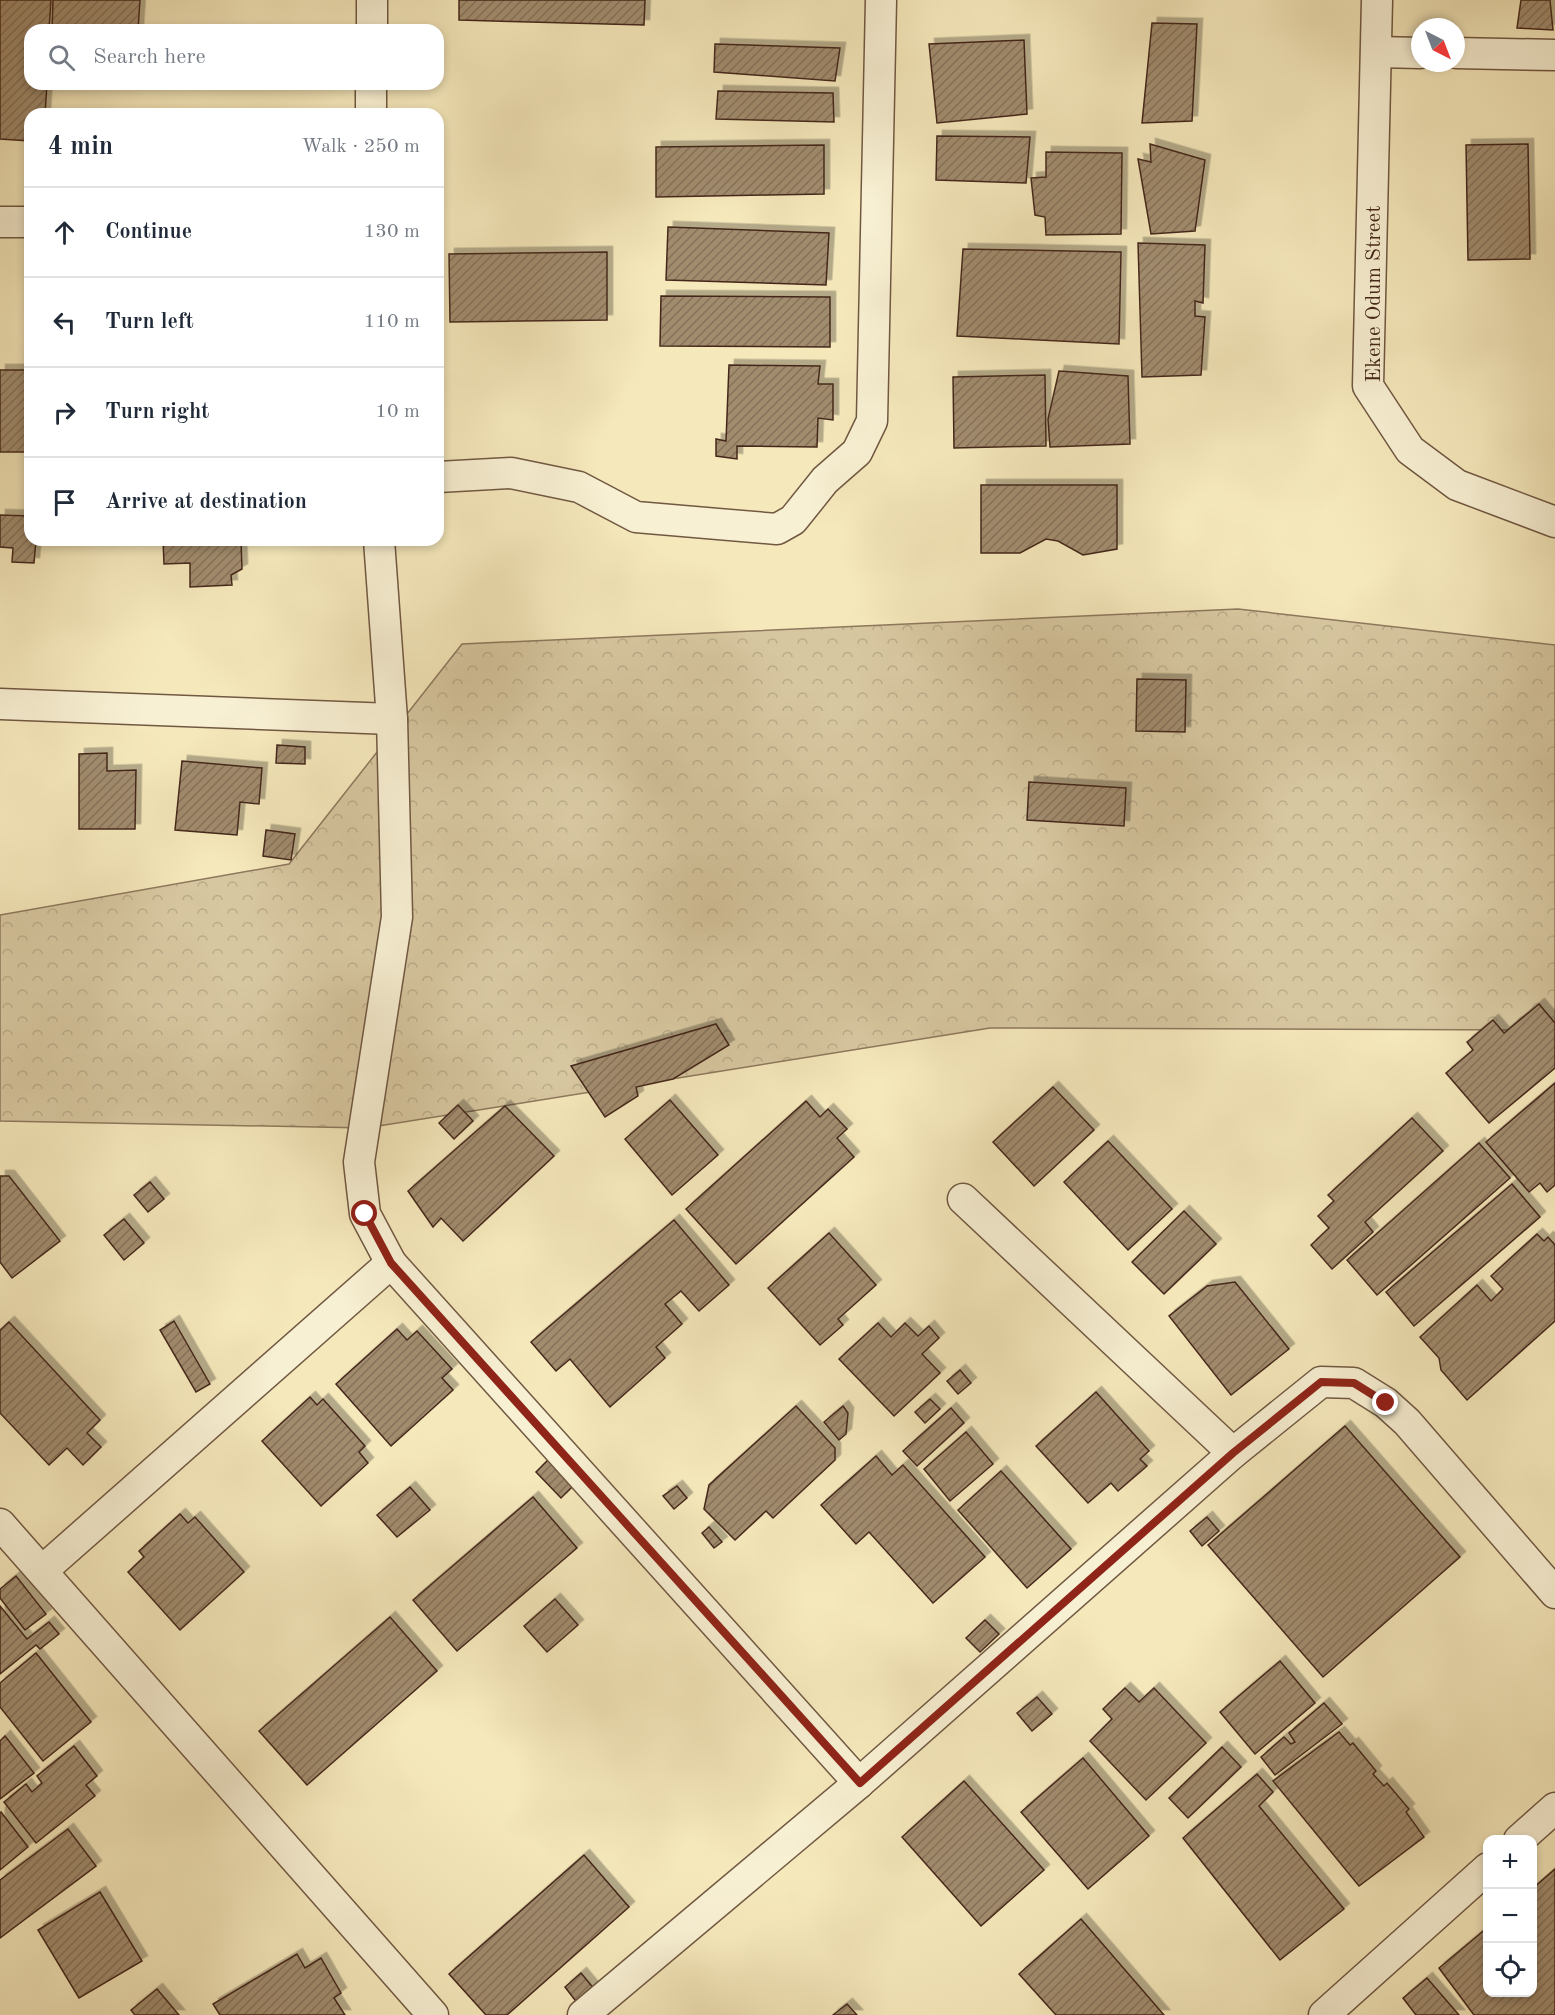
<!DOCTYPE html>
<meta charset="utf-8">
<style>
:root{--surface:#fff;--page:#f6f6f7;--text:#1f2937;--muted:#747a83;--line:#e0e1e3}
body{margin:0;font-family:"Old Standard TT",serif;background:var(--page);color:var(--text)}
.controls{position:absolute;right:18px;bottom:18px;display:grid;overflow:hidden;border-radius:12px;box-shadow:0 3px 9px #0003}
.controls button{width:54px;height:54px;display:grid;place-items:center;padding:0;border:0;border-bottom:2px solid var(--line);background:var(--surface);color:var(--text);font:30px sans-serif}
.compass{position:absolute;left:1411px;top:18px;width:54px;height:54px;border-radius:50%;background:var(--surface);box-shadow:0 3px 9px #0003;rotate:138deg}
.stop{position:absolute;width:18px;height:18px;margin:-14px;border:4px solid #8f2418;border-radius:50%;background:#fff}
.stop.end{background:#8f2418;border-color:#fff;box-shadow:0 2px 6px #0008}
.list{margin:0;padding:0;list-style:none}
h2{display:flex;justify-content:space-between;align-items:center;height:78px;margin:0;padding:0 24px;font-size:26px}
h2 small{font-size:20px;font-weight:400;color:var(--muted)}
.list li{display:grid;grid-template-columns:39px 1fr auto;gap:18px;align-items:center;box-sizing:border-box;height:90px;padding:0 24px;border-top:2px solid var(--line)}
.list b{display:block;font-size:22px;white-space:nowrap}
.list em{font-size:20px;font-style:normal;color:var(--muted)}
.icon{flex:none;width:33px;height:33px;fill:none;stroke:currentColor;stroke-width:2;stroke-linecap:round;stroke-linejoin:round}
.map{position:relative;flex:none;width:1555px;height:2015px;overflow:hidden}
.search{position:absolute;background:var(--surface);box-shadow:0 3px 9px #0003;left:24px;top:24px;width:420px;height:66px;display:flex;align-items:center;gap:15px;box-sizing:border-box;padding:0 21px;border-radius:18px;color:var(--muted);font-size:22px}
.panel{position:absolute;background:var(--surface);box-shadow:0 3px 9px #0003;left:24px;top:108px;width:420px;height:438px;border-radius:18px}
.map>svg:first-child{display:block}
</style>
<div class="map">
<svg width="1555" height="2015" viewBox="0 0 1555 2015">
<defs>
<pattern id="forest-crowns" width="20" height="18" patternUnits="userSpaceOnUse" patternTransform="scale(1.5)"><rect width="20" height="18" fill="#d7c7a0"/><path d="M2 6a3 3 0 1 1 6 0M12 15a3 3 0 1 1 6 0" fill="none" stroke="#baab89"/></pattern>
<pattern id="building-hatch" width="6" height="6" patternUnits="userSpaceOnUse" patternTransform="scale(1.5)"><rect width="6" height="6" fill="#a18c6e"/><path d="M-1 1l2-2M0 6l6-6M5 7l2-2" fill="none" stroke="#85725a"/></pattern>
<filter id="shadow"><feDropShadow dx="5.5" dy="-5.5" stdDeviation="0" flood-color="#0004"/></filter>
</defs>
<rect width="100%" height="100%" fill="#f5e8bb"/>
<filter id="stains"><feTurbulence type="fractalNoise" baseFrequency=".00333" numOctaves="4"/><feColorMatrix values="0 0 0 0 .2 0 0 0 0 .09 0 0 0 0 .02 0 0 0 .5 -.17"/></filter>
<radialGradient id="worn" r=".72"><stop offset=".6" stop-color="#630" stop-opacity="0"/><stop offset="1" stop-color="#630" stop-opacity=".3"/></radialGradient>
<!-- forest -->
<path fill="url(#forest-crowns)" stroke="#8e785d" stroke-width="1.5" d="M1238,609l317,36v385l-565,-2 -624,100 -366,-7v-206l289,-51 173,-220z"/>
<!-- building -->
<g fill="url(#building-hatch)" stroke="#45281a" stroke-width="1.5" filter="url(#shadow)">
<path d="M0,0h51l-2,30h-19v54h17l-2,30h-15v27l-30,-2z"/>
<path d="M53,0h87l-2,30h-86z"/>
<path d="M459,0h186l-1,25 -185,-5z"/>
<path d="M1521,0h29l3,30 -36,-2z"/>
<path d="M1152,23l45,1 -5,97 -50,2z"/>
<path d="M1024,40l3,74 -90,9 -8,-79z"/>
<path d="M715,44l125,4 -5,33 -121,-9z"/>
<path d="M718,91l115,2 1,29 -118,-3z"/>
<path d="M937,136l93,1 -4,46 -90,-3z"/>
<path d="M1150,144l55,16 -10,71 -44,3 -13,-75 13,3z"/>
<path d="M1528,144l2,115 -62,1 -2,-115z"/>
<path d="M824,145v49l-168,3v-50z"/>
<path d="M1046,152l76,1 -1,81 -75,1 -1,-18 -10,-2 -4,-37 15,-1z"/>
<path d="M668,227l161,6 -3,52 -160,-5z"/>
<path d="M1138,243l67,2 -2,58 -8,-2v15l10,1 -4,58 -59,2z"/>
<path d="M963,249l158,3 -2,92 -162,-8z"/>
<path d="M607,252v68l-157,2 -1,-68z"/>
<path d="M661,296l169,1v50l-170,-1z"/>
<path d="M729,365l91,1 -2,18h15v36l-15,-2 -1,29 -80,-1v13l-21,-3v-17l10,2z"/>
<rect x="0" y="370" width="30" height="82"/>
<path d="M1059,371l69,5 2,68 -80,3 -2,-28z"/>
<path d="M1045,375l1,71 -92,2 -1,-71z"/>
<path d="M981,485h136v64l-34,6 -25,-14 -12,-2 -26,14h-39z"/>
<path d="M0,515l30,1v24h6l-2,23 -22,-1 1,-14 -13,-1z"/>
<path d="M49,540h99v4z"/>
<path d="M163,540h78l1,29 -11,6 1,10 -42,2v-24l-26,1z"/>
<path d="M1137,679l49,1 -1,52 -49,-1z"/>
<path d="M277,745l28,2v17l-29,-1z"/>
<path d="M107,753v18l29,-1 -1,59h-56v-75z"/>
<path d="M182,761l80,7 -3,36 -19,-2 -3,33 -62,-5z"/>
<path d="M1029,782l97,6 -2,38 -97,-6z"/>
<path d="M266,830l29,4 -4,26 -28,-4z"/>
<path d="M1539,1004l16,19v45l-66,55 -43,-50 27,-23 -6,-8 26,-22 11,13z"/>
<path d="M716,1024l13,21 -56,34 -37,8 2,9 -33,21 -34,-51z"/>
<path d="M1555,1083v102l-8,7 -7,-9 -11,9 -43,-50z"/>
<path d="M1053,1087l41,43 -60,56 -41,-44z"/>
<path d="M670,1100l48,55 -46,40 -47,-56z"/>
<path d="M806,1101l14,16 8,-8 19,20 -10,9 17,19 -118,107 -50,-55z"/>
<path d="M458,1105l15,16 -19,18 -15,-16z"/>
<path d="M505,1106l49,50 -91,85 -22,-23 -8,9 -25,-36z"/>
<path d="M1412,1118l31,33 -78,71 8,10 -41,37 -21,-24 18,-17 -11,-12 16,-15 -6,-6z"/>
<path d="M1108,1141l64,68 -44,41 -64,-68z"/>
<path d="M1479,1143l31,35 -133,117 -30,-35z"/>
<path d="M0,1176h9l51,65 -48,37 -12,-16z"/>
<path d="M150,1182l14,17 -16,13 -14,-17z"/>
<path d="M1512,1184l28,33 -126,109 -28,-34z"/>
<path d="M1184,1211l32,33 -52,50 -32,-32z"/>
<path d="M124,1219l20,24 -20,17 -20,-25z"/>
<path d="M674,1220l55,65 -30,26 -18,-20 -16,13 17,20 -26,23 9,11 -55,49 -40,-48 -14,12 -25,-29z"/>
<path d="M829,1233l47,52 -38,34 5,6 -23,20 -52,-57z"/>
<path d="M1537,1234l7,7 4,-4 7,8v76l-88,79 -26,-30 -2,-12 -19,-21 57,-52 14,16 12,-12 -12,-13z"/>
<path d="M1235,1282l54,67 -58,46 -62,-79 38,-30z"/>
<path d="M174,1321l36,63 -14,8 -36,-62z"/>
<path d="M9,1322l91,98 -13,13 14,14 -18,18 -16,-17 -18,17 -49,-52v-83z"/>
<path d="M878,1323l13,14 14,-14 13,13 11,-10 10,12 -17,16 18,19 -46,43 -55,-57z"/>
<path d="M397,1329l10,11 10,-9 35,38 -10,9 11,12 -62,56 -55,-62z"/>
<path d="M960,1370l11,13 -13,11 -11,-13z"/>
<path d="M1096,1392l53,59 -9,8 7,7 -29,25 -7,-8 -23,20 -52,-57z"/>
<path d="M310,1397l7,8 6,-6 42,47 -6,6 9,11 -47,43 -59,-65z"/>
<path d="M930,1399l10,10 -15,14 -10,-11z"/>
<path d="M796,1406l39,42v12l-62,58 -7,-7 -31,29 -31,-31 5,-24z"/>
<path d="M843,1406l5,7 -2,21 -7,6 -15,-18z"/>
<path d="M951,1408l13,15 -47,43 -14,-15z"/>
<path d="M1345,1426l115,131 -137,120 -115,-132z"/>
<path d="M966,1432l27,32 -43,37 -26,-32z"/>
<path d="M876,1456l16,19 11,-10 82,92 -52,46 -64,-71 -13,12 -35,-39z"/>
<path d="M551,1457l25,26 -15,15 -25,-26z"/>
<path d="M1001,1471l70,78 -44,39 -69,-78z"/>
<path d="M677,1486l10,12 -13,11 -11,-13z"/>
<path d="M410,1487l20,23 -33,27 -20,-22z"/>
<path d="M533,1497l44,51 -120,103 -44,-51z"/>
<path d="M180,1514l8,9 7,-6 49,55 -64,58 -52,-58 16,-15 -5,-6z"/>
<path d="M1207,1517l12,14 -17,15 -12,-15z"/>
<path d="M709,1527l13,15 -8,6 -12,-15z"/>
<path d="M16,1576l30,38 -21,16 -25,-32v-9z"/>
<path d="M555,1599l23,26 -31,27 -23,-26z"/>
<path d="M0,1606l27,33 22,-17 10,12 -19,15 -4,-4 -36,29z"/>
<path d="M390,1617l47,54 -130,114 -48,-54z"/>
<path d="M985,1620l14,14 -19,18 -14,-14z"/>
<path d="M36,1653l55,69 -48,39 -43,-54v-24z"/>
<path d="M1280,1661l35,42 -60,51 -35,-42z"/>
<path d="M1125,1688l14,14 15,-14 52,55 -60,57 -56,-59 22,-22 -9,-10z"/>
<path d="M1037,1697l15,17 -20,17 -15,-18z"/>
<path d="M1324,1703l18,21 -67,51 -14,-18 23,-20 7,7 4,-2 -6,-9z"/>
<path d="M1339,1732l11,13 3,-2 23,28 -3,3 11,12 3,-3 22,26 -3,3 18,25 -65,49 -86,-105z"/>
<path d="M5,1736l29,37 -34,26v-58z"/>
<path d="M74,1746l23,30 -11,9 9,11 -59,47 -32,-41 22,-18 6,8 10,-9 -5,-7z"/>
<path d="M1222,1747l19,20 -53,51 -19,-20z"/>
<path d="M1083,1758l66,78 -61,53 -67,-77z"/>
<path d="M1257,1774l16,18 -14,14 85,103 -64,51 -97,-122z"/>
<path d="M964,1781l80,89 -63,56 -79,-89z"/>
<path d="M1,1812l27,35 -28,23v-57z"/>
<path d="M68,1829l28,37 -96,72v-58z"/>
<path d="M584,1855l45,52 -122,108h-21l-37,-41z"/>
<path d="M1555,1869v146h-81l-35,-47 49,-41v65h44v-103z"/>
<path d="M100,1892l42,69 -63,37 -41,-68z"/>
<path d="M1081,1919l83,96h-108l-37,-41z"/>
<path d="M297,1954l8,14 16,-10 20,35 -7,5 11,17h-125l-7,-11z"/>
<path d="M581,1973l14,17 -17,14 -13,-17z"/>
<path d="M1427,1978l32,37h-43l-13,-17z"/>
<path d="M157,1989l22,26h-44l-4,-5z"/>
<path d="M847,2004l10,11h-24z"/>
</g>
<g fill="none" stroke-linecap="round" stroke-linejoin="round">
<!-- minor casing -->
<g stroke="#715842" stroke-width="33">
<g id="minor">
<path d="M1377,0l-9,386 42,64 47,35 98,37"/>
<path d="M372,30v-30"/>
<path d="M1377,52l43,1"/>
<path d="M1456,53l99,2"/>
<path d="M371,114v-30"/>
<path d="M0,222h30"/>
<path d="M438,477l73,-4 68,14 57,30 141,12 16,-9 32,-40 32,-28 15,-31 9,-421"/>
<path d="M379,540l13,179 5,198 -38,245 6,52 26,49 468,520"/>
<path d="M0,704l392,15"/>
<path d="M963,1199l270,254"/>
<path d="M0,1524l433,491"/>
<path d="M43,1570l348,-307"/>
<path d="M1519,1840l36,-32"/>
<path d="M583,2015l276,-232 374,-330 88,-71 33,1 32,20 21,19 148,171"/>
<path d="M1324,2015l164,-147"/>
</g>
</g>
<!-- minor -->
<use href="#minor" stroke="#f8f0d3" stroke-width="30"/>
</g>
<g fill="none" stroke-linecap="round" stroke-linejoin="round">
<!-- route -->
<path stroke="#8f2418" stroke-width="8" d="M365,1214l26,49 469,520 373,-330 88,-71 33,1 32,20"/>
</g>
<g text-anchor="middle" stroke-width="4.5" stroke-linejoin="round" paint-order="stroke">
<!-- street labels -->
<g font-size="21" fill="#45281a" stroke="#f8f0d3">
<text transform="translate(1373 294) rotate(-90)" y="7">Ekene Odum Street</text>
</g>
</g>
<rect width="100%" height="100%" filter="url(#stains)"/>
<rect width="100%" height="100%" fill="url(#worn)"/>
</svg>
<div class="controls">
<button>+</button>
<button>−</button>
<button><svg class="icon" aria-label="locate" viewBox="0 0 24 24"><circle cx="12" cy="12" r="6"/><path d="M12 2v4M12 18v4M2 12h4M18 12h4"/></svg></button>
</div>
<svg class="compass" viewBox="-18 -18 36 36"><path d="M0-13l5 13h-10z" fill="#e53935"/><path d="M0 13l5-13h-10z" fill="#747a83"/></svg>
<div class="stop" style="left:365px;top:1214px"></div>
<div class="stop end" style="left:1386px;top:1403px"></div>
<div class="search"><svg class="icon" aria-label="search" viewBox="0 0 24 24"><circle cx="10" cy="10" r="6"/><path d="M15 15l6 6"/></svg>Search here</div>
<section class="panel">
<h2>4 min<small>Walk · 250 m</small></h2>
<ul class="list">
<li><svg class="icon" aria-label="ahead" viewBox="0 0 24 24"><path d="M12 20V5M6 11l6-6 6 6"/></svg><div><b>Continue</b></div><em>130 m</em></li>
<li><svg class="icon" aria-label="left" viewBox="0 0 24 24"><path d="M17 20v-9H6M10 6l-5 5 5 5"/></svg><div><b>Turn left</b></div><em>110 m</em></li>
<li><svg class="icon" aria-label="right" viewBox="0 0 24 24"><path d="M7 20v-9h11M14 6l5 5-5 5"/></svg><div><b>Turn right</b></div><em>10 m</em></li>
<li><svg class="icon" aria-label="arrive" viewBox="0 0 24 24"><path d="M6 21V4h12l-3 4 3 4H6"/></svg><div><b>Arrive at destination</b></div></li>
</ul>
</section>
</div>
